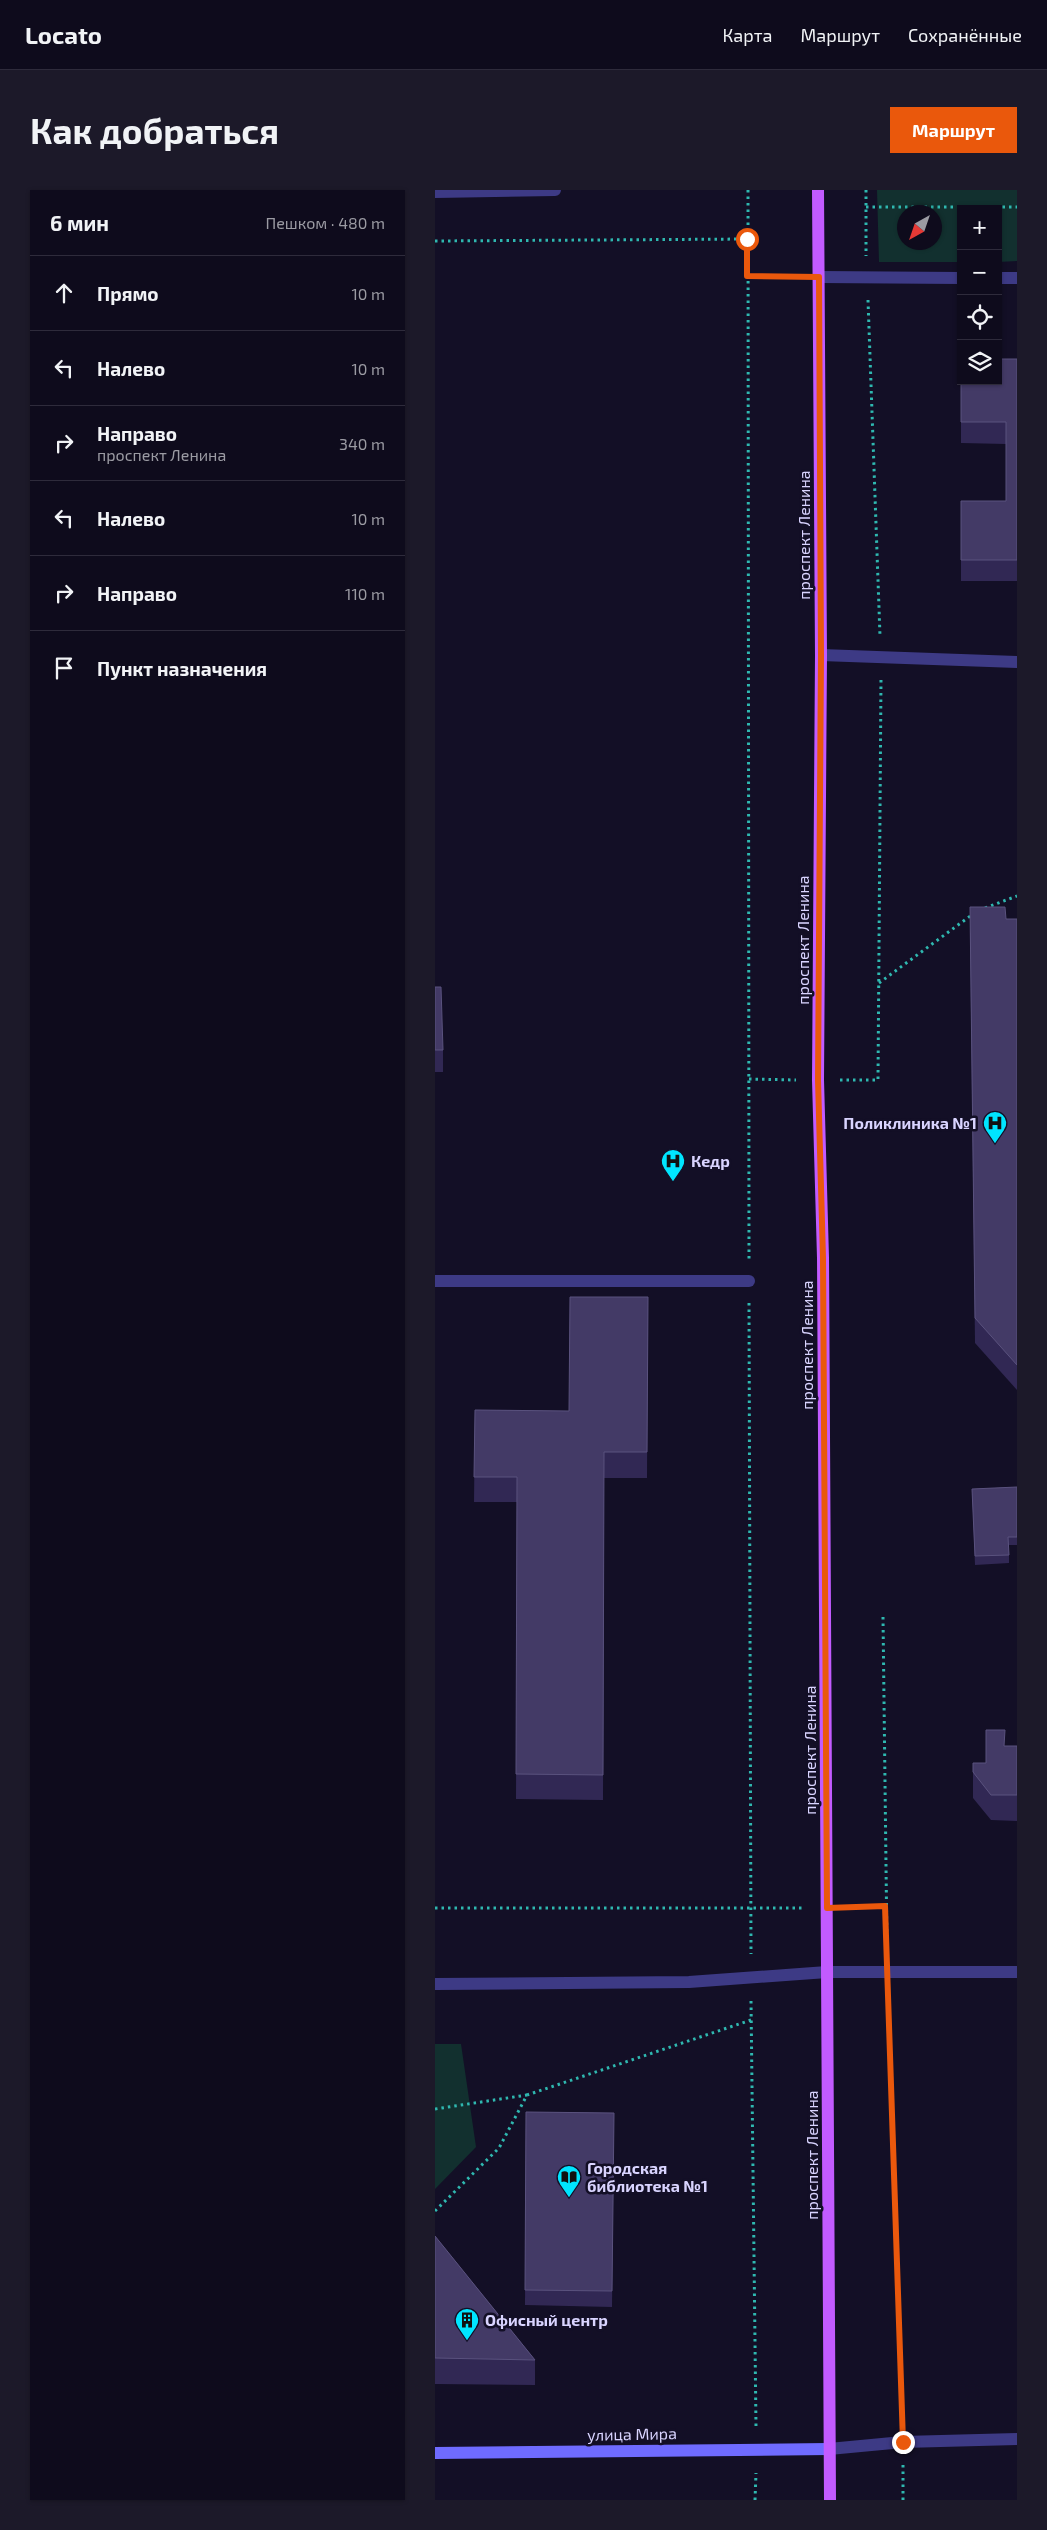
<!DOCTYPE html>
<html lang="ru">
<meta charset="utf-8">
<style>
:root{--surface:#0e0b1c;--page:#1c1929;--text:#f1f3f6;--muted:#9b9ba3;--line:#2e2b3b;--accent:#ea580c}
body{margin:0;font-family:"Exo 2",sans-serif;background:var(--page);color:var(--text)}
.controls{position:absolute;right:15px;top:15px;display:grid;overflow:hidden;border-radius:0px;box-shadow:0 1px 4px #0004}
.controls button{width:45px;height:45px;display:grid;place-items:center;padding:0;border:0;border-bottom:1px solid var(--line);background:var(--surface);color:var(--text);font:25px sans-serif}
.compass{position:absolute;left:462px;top:15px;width:45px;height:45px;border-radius:50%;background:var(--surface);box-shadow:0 1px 4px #0004;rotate:220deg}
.stop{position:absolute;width:15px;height:15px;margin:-11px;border:4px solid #ea580c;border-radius:50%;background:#fff}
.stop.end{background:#ea580c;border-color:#fff;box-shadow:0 1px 5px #0008}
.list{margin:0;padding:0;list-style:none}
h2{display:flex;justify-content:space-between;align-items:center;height:65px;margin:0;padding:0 20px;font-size:21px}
h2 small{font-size:16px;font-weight:400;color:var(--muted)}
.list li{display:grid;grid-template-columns:32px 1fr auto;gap:15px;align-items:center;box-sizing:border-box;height:75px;padding:0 20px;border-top:1px solid var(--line)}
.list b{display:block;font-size:19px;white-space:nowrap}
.list p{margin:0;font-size:16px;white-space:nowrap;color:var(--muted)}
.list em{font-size:16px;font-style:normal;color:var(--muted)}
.icon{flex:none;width:28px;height:28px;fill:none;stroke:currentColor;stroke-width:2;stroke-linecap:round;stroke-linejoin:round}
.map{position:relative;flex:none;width:582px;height:2310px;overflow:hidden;border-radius:0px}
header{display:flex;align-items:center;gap:30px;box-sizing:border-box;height:70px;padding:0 25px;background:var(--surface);border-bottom:1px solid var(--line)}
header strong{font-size:24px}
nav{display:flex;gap:28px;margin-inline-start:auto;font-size:18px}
.intro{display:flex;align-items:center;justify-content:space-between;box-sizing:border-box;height:120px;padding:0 30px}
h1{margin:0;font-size:35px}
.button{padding:12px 22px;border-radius:0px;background:var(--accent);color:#fff;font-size:18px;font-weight:700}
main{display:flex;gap:30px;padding:0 30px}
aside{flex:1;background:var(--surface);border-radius:0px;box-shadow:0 1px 4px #0004}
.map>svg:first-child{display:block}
</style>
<header>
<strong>Locato</strong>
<nav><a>Карта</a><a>Маршрут</a><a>Сохранённые</a></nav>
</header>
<div class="intro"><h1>Как добраться</h1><a class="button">Маршрут</a></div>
<main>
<aside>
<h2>6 мин<small>Пешком · 480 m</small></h2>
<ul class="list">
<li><svg class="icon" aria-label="ahead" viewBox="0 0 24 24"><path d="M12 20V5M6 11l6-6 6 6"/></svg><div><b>Прямо</b></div><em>10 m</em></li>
<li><svg class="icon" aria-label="left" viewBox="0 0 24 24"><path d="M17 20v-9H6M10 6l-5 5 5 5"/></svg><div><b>Налево</b></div><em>10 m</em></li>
<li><svg class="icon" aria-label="right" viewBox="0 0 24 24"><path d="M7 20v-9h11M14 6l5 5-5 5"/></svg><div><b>Направо</b><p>проспект Ленина</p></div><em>340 m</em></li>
<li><svg class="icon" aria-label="left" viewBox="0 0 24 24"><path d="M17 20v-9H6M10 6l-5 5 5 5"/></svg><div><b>Налево</b></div><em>10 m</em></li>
<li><svg class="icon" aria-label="right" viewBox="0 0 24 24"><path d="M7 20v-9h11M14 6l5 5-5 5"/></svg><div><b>Направо</b></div><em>110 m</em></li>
<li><svg class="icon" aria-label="arrive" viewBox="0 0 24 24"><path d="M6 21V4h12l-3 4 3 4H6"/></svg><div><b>Пункт назначения</b></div></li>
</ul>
</aside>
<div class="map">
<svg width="582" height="2310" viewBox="0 0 582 2310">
<rect width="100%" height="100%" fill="#130f26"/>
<!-- green -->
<g fill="#12302f" fill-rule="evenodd">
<path d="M442,0h140v71l-19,1v-53h-37v53h-82zM470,22h30v30h-30z"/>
<path d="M0,1854h26l15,103 -41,42z"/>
</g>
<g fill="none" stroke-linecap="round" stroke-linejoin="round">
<!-- path -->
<g stroke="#2fb8b0" stroke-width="3" stroke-dasharray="2.5 4" stroke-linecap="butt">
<path d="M313,0l1,1069"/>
<path d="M431,0v66"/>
<path d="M431,17h151"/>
<path d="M0,51l312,-2"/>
<path d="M311,86l50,1"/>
<path d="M433,110l12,336"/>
<path d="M550,718l32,-12"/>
<path d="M444,793l94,-69"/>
<path d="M314,889l47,1"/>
<path d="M405,890h38l3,-401"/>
<path d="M314,1113l2,651"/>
<path d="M448,1427l4,331"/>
<path d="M413,1717l37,-1"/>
<path d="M0,1718h370"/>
<path d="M453,1805l15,426"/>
<path d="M316,1811l5,426"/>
<path d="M0,1919l92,-14"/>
<path d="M0,2021l64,-63 28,-53 224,-75"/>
<path d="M320,2310l1,-27"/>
<path d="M468,2310v-36"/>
</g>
<!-- service -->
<g stroke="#3d3a85" stroke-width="12">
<path d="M384,87l142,1"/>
<path d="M563,88h19"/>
<path d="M386,465l196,7"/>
<path d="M0,1091h314"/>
<path d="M0,1794l254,-2 138,-10h190"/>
<path d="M394,2259l74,-7 114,-3"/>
</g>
<!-- tertiary -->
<path stroke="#3d3a85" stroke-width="12" d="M0,2l120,-2"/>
<!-- secondary -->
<path stroke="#6f6bff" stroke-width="12" d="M0,2263l394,-4"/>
<!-- primary -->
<path stroke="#c25bff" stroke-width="12" d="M383,0l3,465 -3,425 5,178 7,1242"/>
</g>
<!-- wall -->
<g fill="#312854">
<path d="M582,169v222h-56v-80h45v-57l-45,-1v-62z"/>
<path d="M571,729h11v471l-42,-47 -5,-410z"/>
<path d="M0,797l8,63v22h-8z"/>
<path d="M213,1107l-1,181h-43l-1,322 -87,-1 1,-297h-43l1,-92 94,1z"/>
<path d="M582,1297v58h-8v18l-34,2 -3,-76z"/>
<path d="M570,1556h12v75l-26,-1 -18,-22v-35h13z"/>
<path d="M91,1922l88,1 -2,194 -87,-2z"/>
<path d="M0,2046l100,124v25l-100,-1z"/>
</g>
<!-- building -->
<g fill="#433a66" stroke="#5a527e">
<path d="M563,169h19v201h-56v-59h45v-79h-45v-41h37z"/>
<path d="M535,717h35l1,12h11v446l-42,-47z"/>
<path d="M0,797h6l2,63h-8z"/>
<path d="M135,1107h78l-1,155h-43l-1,323 -87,-1 1,-297h-43l1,-67 94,1z"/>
<path d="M582,1297v50h-9l1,18 -34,1 -3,-67z"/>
<path d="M551,1540h19l-1,16h13v49h-26l-18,-23v-9h13z"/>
<path d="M91,1922l88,1 -2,178 -87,-1z"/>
<path d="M0,2046l100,124 -100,-2z"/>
</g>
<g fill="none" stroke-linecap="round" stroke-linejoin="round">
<!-- route -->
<path stroke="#ea580c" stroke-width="6" d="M312,49v37l72,1 2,378 -3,425 5,178 4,650 58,-2 18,536"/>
</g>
<!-- icons -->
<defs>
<g id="hospital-pin" transform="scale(1.25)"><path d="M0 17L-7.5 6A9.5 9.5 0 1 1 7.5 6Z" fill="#00e5ff" stroke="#130f26"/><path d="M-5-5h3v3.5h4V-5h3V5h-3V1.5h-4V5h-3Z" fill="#111"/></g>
<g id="library-pin" transform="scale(1.25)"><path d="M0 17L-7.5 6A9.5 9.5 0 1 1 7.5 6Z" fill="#00e5ff" stroke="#130f26"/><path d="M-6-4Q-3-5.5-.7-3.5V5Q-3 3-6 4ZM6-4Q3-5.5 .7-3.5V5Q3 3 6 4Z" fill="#111"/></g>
<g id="building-pin" transform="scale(1.25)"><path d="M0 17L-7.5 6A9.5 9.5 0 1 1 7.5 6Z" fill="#00e5ff" stroke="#130f26"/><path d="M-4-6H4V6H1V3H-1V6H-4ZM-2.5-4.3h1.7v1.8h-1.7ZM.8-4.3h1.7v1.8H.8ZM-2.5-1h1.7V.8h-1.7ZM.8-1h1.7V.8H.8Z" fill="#111"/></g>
</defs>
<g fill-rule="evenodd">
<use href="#hospital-pin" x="560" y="933"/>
<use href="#hospital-pin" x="238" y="971"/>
<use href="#library-pin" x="134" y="1987"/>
<use href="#building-pin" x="32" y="2130"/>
</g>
<g text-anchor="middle" stroke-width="5" stroke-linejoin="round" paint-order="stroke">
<!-- street labels -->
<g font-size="16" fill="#d9d4ff" stroke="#130f26">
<text transform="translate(369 345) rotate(-90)" y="6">проспект Ленина</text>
<text transform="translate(368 750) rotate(-90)" y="6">проспект Ленина</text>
<text transform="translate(372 1155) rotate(-90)" y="6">проспект Ленина</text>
<text transform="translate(375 1560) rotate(-90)" y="6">проспект Ленина</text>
<text transform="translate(377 1965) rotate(-90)" y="6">проспект Ленина</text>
<text transform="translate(197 2244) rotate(-1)" y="6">улица Мира</text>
</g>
<!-- poi labels -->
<g font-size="16" font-weight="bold" fill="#d9d4ff" stroke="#130f26" text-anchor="start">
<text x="542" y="939" text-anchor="end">Поликлиника №1</text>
<text x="256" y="977">Кедр</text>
<text x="152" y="1984">Городская<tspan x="152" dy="18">библиотека №1</tspan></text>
<text x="50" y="2136">Офисный центр</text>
</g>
</g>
</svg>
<div class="controls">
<button>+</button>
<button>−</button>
<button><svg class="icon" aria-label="locate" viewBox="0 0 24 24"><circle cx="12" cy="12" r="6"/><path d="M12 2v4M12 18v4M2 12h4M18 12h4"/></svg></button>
<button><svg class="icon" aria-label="layers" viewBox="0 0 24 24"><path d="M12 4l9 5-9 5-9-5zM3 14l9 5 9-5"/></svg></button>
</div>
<svg class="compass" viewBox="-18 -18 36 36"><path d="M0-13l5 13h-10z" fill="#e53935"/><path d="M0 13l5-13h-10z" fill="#9b9ba3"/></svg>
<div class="stop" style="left:312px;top:49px"></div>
<div class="stop end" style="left:468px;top:2252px"></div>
</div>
</main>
